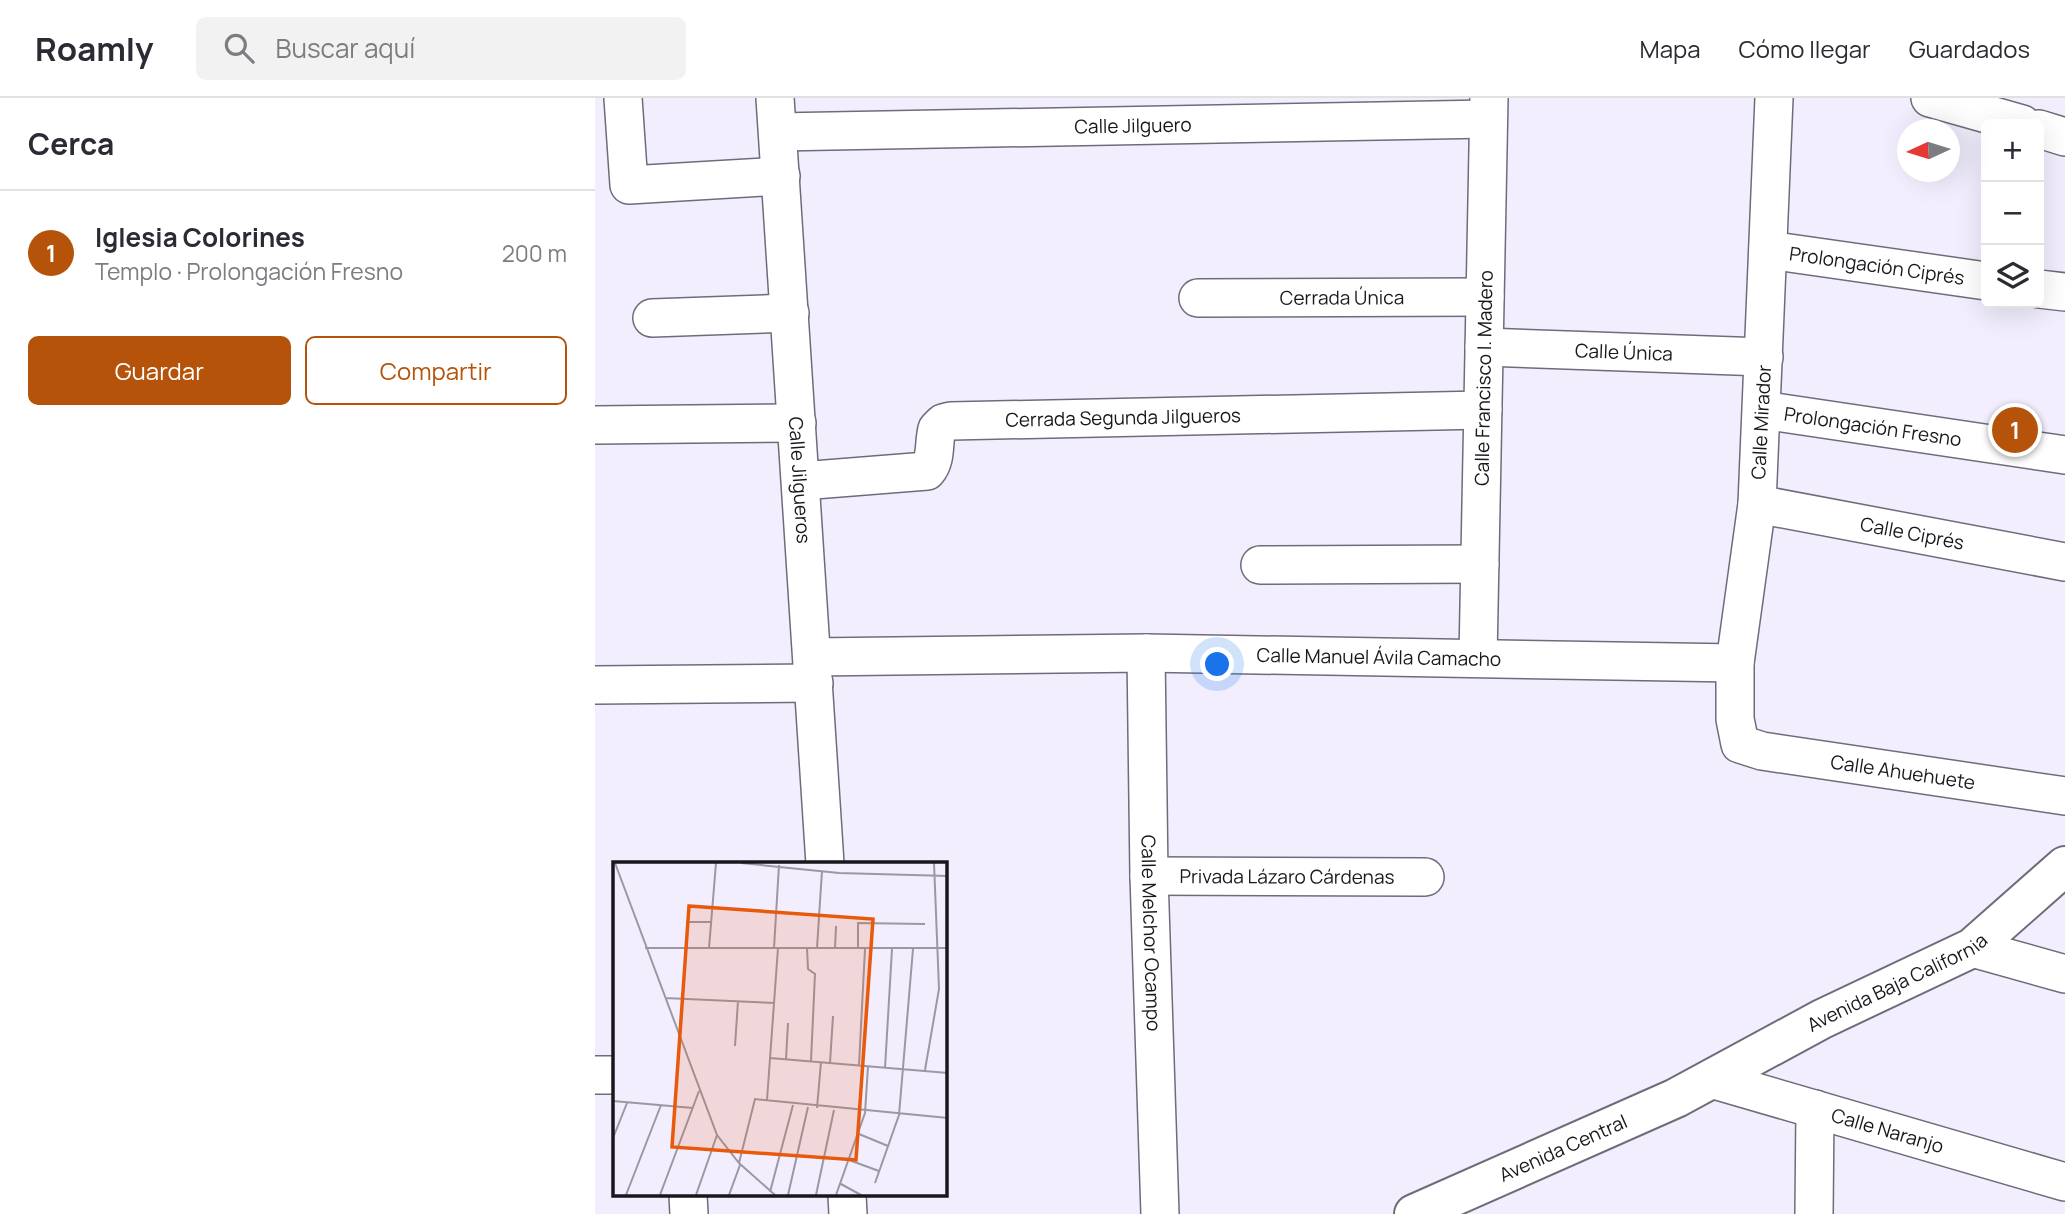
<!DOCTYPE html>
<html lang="es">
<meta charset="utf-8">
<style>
:root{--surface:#fff;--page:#f2f2f3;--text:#2b2b33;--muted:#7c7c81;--line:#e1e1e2;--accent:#b45309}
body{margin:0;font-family:Manrope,sans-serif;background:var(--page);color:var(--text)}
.controls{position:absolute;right:21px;top:21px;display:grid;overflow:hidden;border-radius:10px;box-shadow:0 7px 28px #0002}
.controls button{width:63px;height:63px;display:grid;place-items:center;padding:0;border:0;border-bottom:2px solid var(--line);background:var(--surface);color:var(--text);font:35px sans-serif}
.compass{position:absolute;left:1302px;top:21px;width:63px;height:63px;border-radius:50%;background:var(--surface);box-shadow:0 7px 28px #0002;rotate:266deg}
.you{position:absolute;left:623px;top:567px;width:24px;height:24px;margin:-18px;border:5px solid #fff;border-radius:50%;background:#1a73e8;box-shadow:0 0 0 10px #1a73e833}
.badge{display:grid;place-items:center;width:46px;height:46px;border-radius:50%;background:var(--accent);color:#fff;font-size:23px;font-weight:700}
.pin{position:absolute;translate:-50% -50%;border:4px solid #fff;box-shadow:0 2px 7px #0006}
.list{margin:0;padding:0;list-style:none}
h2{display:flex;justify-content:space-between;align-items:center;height:91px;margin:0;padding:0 28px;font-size:30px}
h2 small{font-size:23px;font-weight:400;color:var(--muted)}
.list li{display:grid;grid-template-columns:46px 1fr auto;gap:21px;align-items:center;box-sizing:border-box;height:126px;padding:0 28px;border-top:2px solid var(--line)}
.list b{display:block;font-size:26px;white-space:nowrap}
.list p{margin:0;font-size:23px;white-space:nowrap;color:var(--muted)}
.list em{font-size:23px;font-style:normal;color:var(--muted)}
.actions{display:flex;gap:14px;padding:21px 28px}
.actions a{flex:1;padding:16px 0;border:2px solid var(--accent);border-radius:10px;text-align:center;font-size:24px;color:var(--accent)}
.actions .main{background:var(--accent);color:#fff}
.icon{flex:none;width:38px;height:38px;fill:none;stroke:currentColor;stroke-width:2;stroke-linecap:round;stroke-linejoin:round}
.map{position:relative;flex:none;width:1470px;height:1116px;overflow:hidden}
header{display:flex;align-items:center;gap:42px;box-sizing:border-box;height:98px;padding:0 35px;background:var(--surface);border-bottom:2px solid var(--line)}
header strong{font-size:33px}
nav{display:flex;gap:38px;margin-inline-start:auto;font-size:24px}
.search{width:490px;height:63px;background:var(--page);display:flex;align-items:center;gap:18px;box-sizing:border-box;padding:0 24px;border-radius:10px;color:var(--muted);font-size:26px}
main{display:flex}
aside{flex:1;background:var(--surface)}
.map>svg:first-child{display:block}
</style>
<header>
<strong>Roamly</strong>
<div class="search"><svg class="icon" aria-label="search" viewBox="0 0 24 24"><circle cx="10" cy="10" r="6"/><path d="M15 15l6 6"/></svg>Buscar aquí</div>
<nav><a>Mapa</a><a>Cómo llegar</a><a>Guardados</a></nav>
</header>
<main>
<aside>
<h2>Cerca<small></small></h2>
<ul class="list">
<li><span class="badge">1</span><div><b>Iglesia Colorines</b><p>Templo · Prolongación Fresno</p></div><em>200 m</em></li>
</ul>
<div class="actions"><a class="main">Guardar</a><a>Compartir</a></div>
</aside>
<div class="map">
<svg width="1470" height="1116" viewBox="0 0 1470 1116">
<rect width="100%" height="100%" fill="#f2eefe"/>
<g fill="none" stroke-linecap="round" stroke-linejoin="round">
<!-- minor casing -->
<g stroke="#6f6c7a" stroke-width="40">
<g id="minor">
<path d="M28,0l6,87 152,-9"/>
<path id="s1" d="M180,0l50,766"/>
<path id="s2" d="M1179,0l-17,406 -22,159v56l5,25 22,7 303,45"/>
<path d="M1335,0l92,26"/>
<path d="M1444,31l26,8"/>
<path id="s3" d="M183,34l710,-13"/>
<path id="s4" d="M1173,152l218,31"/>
<path d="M1444,191l26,3"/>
<path id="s5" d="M603,200l287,-1"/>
<path d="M57,220l138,-5"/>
<path id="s6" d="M889,249l280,10"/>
<path id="s7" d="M1167,312l303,45"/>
<path d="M0,327l202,-2"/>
<path id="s8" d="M206,383l126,-10c10,-12 6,-27 10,-42l6,-6 8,-2 532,-11"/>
<path id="s9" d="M1162,406l308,58"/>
<path d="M665,467l220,-1"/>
<path id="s10" d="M551,555l3,223 11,338"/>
<path id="s11" d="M217,559l334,-4 589,10"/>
<path id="s12" d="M883,560l11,-560"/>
<path d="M0,587l219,-2"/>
<path id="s13" d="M554,778l276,1"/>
<path d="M1377,850l93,26"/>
<path d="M0,977h19"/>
<path id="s14" d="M1116,981l354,103"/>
<path d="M93,1097l1,19"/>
<path d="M252,1097l1,19"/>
<path d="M1219,1116l1,-105"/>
</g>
</g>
<!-- major casing -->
<g stroke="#6f6c7a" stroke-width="42">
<g id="major">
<path id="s15" d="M819,1116l262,-116 146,-79 150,-71 93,-82"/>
</g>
</g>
<!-- minor -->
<use href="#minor" stroke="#fff" stroke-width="37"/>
<!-- major -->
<use href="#major" stroke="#fff" stroke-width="38"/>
</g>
<g text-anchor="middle" stroke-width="5" stroke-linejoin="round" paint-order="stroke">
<!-- street labels -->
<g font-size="19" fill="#19171d" stroke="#fff">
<text dy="7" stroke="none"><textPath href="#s3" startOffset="355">Calle Jilguero</textPath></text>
<text dy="7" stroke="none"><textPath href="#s4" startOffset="110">Prolongación Ciprés</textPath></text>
<text dy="7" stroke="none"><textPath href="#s5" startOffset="144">Cerrada Única</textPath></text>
<text dy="7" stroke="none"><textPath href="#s6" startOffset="140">Calle Única</textPath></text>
<text dy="7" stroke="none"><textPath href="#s12" startOffset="280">Calle Francisco I. Madero</textPath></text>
<text dy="7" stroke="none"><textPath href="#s8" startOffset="359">Cerrada Segunda Jilgueros</textPath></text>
<text transform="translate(1166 324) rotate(-87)" y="7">Calle Mirador</text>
<text dy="7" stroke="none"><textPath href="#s7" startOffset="112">Prolongación Fresno</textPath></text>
<text dy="7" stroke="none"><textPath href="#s1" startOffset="383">Calle Jilgueros</textPath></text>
<text dy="7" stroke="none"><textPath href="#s9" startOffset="158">Calle Ciprés</textPath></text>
<text dy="7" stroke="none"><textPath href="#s11" startOffset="567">Calle Manuel Ávila Camacho</textPath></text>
<text dy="7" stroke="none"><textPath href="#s2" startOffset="814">Calle Ahuehuete</textPath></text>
<text dy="7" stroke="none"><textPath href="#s13" startOffset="138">Privada Lázaro Cárdenas</textPath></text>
<text dy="7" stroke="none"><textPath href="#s10" startOffset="280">Calle Melchor Ocampo</textPath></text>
<text dy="7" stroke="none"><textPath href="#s15" startOffset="536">Avenida Baja California</textPath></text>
<text dy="7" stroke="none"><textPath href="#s14" startOffset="184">Calle Naranjo</textPath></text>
<text dy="7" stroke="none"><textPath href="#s15" startOffset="163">Avenida Central</textPath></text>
</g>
</g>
<!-- overview -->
<g transform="translate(18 764)">
<rect width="334" height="334" fill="#f2eefe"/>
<path fill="none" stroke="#9b98a4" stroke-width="2" d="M2,1l102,272 22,28 36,32M128,1l98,10 109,3M73,60h25M32,86h303M96,86l7,-85M161,86l5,-83M194,86l1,21 7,5 -4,87M204,86l5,-77M222,86l1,-22M245,87v-26l67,1M52,136l110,5M122,184l3,-45M157,196l178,15M173,197l2,-36M217,201l3,-47M246,203l6,-116M272,206l7,-119M312,208l14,-81 -5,-126M154,238l11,-152M0,239l80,7M204,246l4,-46M246,272l29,12M0,276l14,-35M236,298l30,11M126,301l16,-64 193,19M262,321l24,-68 14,-166M228,322l20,11M157,330l23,-87M13,333l35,-90M47,333l39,-104M83,333l21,-60M116,333l11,-30M175,333l20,-88M203,333l18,-85M223,333l29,-82 3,-47"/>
<path fill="#e8590c" fill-opacity="0.15" stroke="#e8590c" stroke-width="3.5" d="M76,44l184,13 -17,241 -184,-13z"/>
<rect width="334" height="334" fill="none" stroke="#19171d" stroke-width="3.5"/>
</g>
</svg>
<div class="controls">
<button>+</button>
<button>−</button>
<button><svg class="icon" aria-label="layers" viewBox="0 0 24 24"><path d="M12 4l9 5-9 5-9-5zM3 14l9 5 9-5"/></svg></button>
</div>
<svg class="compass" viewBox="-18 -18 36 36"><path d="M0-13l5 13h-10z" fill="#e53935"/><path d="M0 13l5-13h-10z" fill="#7c7c81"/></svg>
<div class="you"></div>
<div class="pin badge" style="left:1420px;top:332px">1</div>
</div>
</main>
